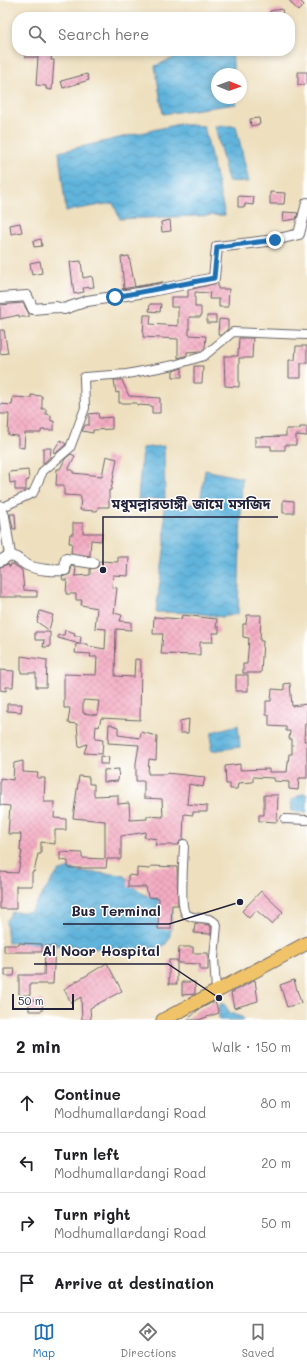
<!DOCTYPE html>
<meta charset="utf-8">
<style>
:root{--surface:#fff;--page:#f2f2f2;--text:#202124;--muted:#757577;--line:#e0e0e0;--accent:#1f6fb2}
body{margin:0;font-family:Mali,"Noto Sans Bengali",sans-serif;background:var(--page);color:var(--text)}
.compass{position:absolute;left:211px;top:68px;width:36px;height:36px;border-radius:50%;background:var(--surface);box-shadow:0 2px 6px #0003;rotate:91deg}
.scale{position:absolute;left:12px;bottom:10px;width:62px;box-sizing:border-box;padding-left:4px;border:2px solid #22223b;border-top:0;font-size:11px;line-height:14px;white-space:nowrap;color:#22223b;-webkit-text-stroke:3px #fff;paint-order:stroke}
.stop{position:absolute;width:12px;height:12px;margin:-9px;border:3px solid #1f6fb2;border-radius:50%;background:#fff}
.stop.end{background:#1f6fb2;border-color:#fff;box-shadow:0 1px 4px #0008}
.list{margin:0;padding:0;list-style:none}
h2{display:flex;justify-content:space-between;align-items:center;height:52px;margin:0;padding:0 16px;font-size:17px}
h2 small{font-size:13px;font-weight:400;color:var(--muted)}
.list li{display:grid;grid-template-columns:26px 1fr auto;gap:12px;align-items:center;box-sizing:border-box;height:60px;padding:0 16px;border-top:1px solid var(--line)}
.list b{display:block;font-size:15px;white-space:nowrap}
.list p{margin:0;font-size:13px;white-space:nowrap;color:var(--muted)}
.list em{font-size:13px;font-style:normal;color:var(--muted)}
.icon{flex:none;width:22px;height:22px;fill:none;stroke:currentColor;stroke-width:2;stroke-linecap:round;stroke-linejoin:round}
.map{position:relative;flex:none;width:307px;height:1020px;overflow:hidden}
.search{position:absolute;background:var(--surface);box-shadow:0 2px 6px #0003;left:12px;right:12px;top:12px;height:44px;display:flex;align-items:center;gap:10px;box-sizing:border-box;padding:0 14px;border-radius:16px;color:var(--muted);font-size:15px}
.sheet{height:292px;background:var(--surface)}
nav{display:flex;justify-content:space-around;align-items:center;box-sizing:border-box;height:56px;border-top:1px solid var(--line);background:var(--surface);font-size:11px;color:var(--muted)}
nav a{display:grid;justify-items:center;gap:2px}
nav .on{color:var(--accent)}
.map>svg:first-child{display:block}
</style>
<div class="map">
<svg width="307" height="1020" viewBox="0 0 307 1020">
<defs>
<pattern id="water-waves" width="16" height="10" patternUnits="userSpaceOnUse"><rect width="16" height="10" fill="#60b4dc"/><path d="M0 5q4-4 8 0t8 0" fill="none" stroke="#4f92b4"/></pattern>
<pattern id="building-cross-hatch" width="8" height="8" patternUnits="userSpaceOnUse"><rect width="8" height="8" fill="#f4acc3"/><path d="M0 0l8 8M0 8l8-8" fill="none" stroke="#d194a8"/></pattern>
</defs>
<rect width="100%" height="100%" fill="#fff"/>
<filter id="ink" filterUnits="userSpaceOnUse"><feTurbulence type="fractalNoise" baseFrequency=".025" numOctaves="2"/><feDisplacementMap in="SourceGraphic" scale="8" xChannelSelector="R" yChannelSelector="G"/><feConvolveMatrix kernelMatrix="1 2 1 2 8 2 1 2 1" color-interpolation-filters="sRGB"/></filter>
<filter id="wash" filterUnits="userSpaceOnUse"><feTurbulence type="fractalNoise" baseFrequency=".012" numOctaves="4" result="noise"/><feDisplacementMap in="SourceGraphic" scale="16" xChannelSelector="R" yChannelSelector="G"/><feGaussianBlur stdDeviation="0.9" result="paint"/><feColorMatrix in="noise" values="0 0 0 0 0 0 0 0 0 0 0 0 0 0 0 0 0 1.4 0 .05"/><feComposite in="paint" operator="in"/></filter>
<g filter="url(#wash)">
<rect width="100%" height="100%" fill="#eee0bf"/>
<!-- water -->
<g fill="url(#water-waves)" stroke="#416b8c">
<path d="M190,51h42l2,23h-17v24h19v6l-73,10 -8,-48z"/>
<path d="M179,124l25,2 21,89 -105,4 -7,-16 -47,8 -7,-59z"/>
<path d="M215,126h21l13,56 -21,-1z"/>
<path d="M164,446l1,53 -27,1 4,-52z"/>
<path d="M205,470l37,8 -4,136 -16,3 -26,-4 -40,-1 9,-69 -1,-36 36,-4z"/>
<path d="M238,725l2,22 -29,4 1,-19z"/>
<path d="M304,793l3,2v18l-15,-2 -1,-11z"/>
<path d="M69,868l8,3 47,4c15,18 22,24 46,25 3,10 3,38 -5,45 -13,12 -131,-4 -157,-2l-2,-22 6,-9h18l28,-40z"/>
<path d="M221,1003l4,2 5,8 12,4 2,3h-25v-14z"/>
</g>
<g id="blocks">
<!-- building -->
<g fill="url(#building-cross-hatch)" fill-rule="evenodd">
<path d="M289,0h10l5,5 -6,6z"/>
<path d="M282,9l1,8h-12l-1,-6z"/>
<path d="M25,51h27l-1,9h3l-2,30 -6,-1v-3l-10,-1 2,-28h-13z"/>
<path d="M298,72h9v12l-9,1z"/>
<path d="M87,74l2,6 -26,8 -2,-7z"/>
<path d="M259,118l1,6 -9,2 -1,-7z"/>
<path d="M270,192l15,1 -1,11h-14z"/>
<path d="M238,196l16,1 -1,8 -8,-1v3h-7z"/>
<path d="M284,212l14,1 -2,6 -13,2z"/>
<path d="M170,220l1,11 -9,1 -1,-10z"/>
<path d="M20,223l2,9 -11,2 -1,-9z"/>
<path d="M41,239l1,7 -8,1 -1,-6z"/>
<path d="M129,256l6,31 28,-5 -41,7 2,-1 -3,-31z"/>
<path d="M40,261l2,12 -10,2 -2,-12z"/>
<path d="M81,261l2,17 9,-2 2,11 -11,1 1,4 -10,2 -4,-32z"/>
<path d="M218,283v6h11l-1,18h-9v-8h-10l1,-6 -15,-1v15h6v10h-12v18l17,1 -1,12 -4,3 -14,1v3l-9,3v-19l-35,-2 1,-22h7l-1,9 28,2v-19h-7v-10h17v-7z"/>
<path d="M23,303l6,11v3h-10v-2l-19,4v-14z"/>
<path d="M150,304h11l-1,8 -11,-1z"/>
<rect x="207" y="316" width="9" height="7"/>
<path d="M219,319l9,1v9l-7,6h-3z"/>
<path d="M0,330h4l4,23 -8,1z"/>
<path d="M239,338h14l-1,20h-13v29l-14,-1 -1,-30h14z"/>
<path d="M296,346h11v17h-6v15h-12v-18h6z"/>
<path d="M194,366h9l-1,17h-8z"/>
<path d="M182,368v9h-9v-6z"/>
<path d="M114,380h8l7,16 31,2v15h-8v-7l-15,-1v-2h-18v-11l-3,1z"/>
<path d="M31,395l11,1v13h4v5l5,1v6h3v9h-13v3h-16l-1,15 -6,-1v-11l-10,-1 1,-21h-9v-10l12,1 1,-8 18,1z"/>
<path d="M98,413l1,5 13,-1v12l-19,1v3l-11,-2 3,-6h4v-11z"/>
<path d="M300,427h7v9l-11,-1v10h-11v5h-14v-4h-16v-9l31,-1v-7h14z"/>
<path d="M60,440l6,4 -10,9 -3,-1z"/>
<path d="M43,448h8l-1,9 -7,7z"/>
<path d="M71,454l4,2 -7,14h5v3l29,3 4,-20 11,3 -6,31h-2v17h-11l-1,4 -17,-1 1,-14 -17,-1v-10h-8l1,-16h3l5,-10z"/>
<path d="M28,470l1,10 -3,1v9h-11v-8l-5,1 -1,-11z"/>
<path d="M283,500l11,1v12h-11z"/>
<path d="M10,514h5l1,15h-3z"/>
<path d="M73,523h10v10h19l-1,8 -10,-1 -1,16 -19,-3 1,-10h-3l1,-9h3z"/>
<path d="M118,557h11l-1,19 -15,-1 -1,12 5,1 -3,25 8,2 -2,6 11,1v8l-15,-1 -1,47 19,1 1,-18 6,1 -1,60 -39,-2 -2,9 -3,-1 -1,13 8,1 -1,14 -18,-1 3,-9 -8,3 -2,-23 -9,-1 2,-15h-6v-34l32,1 1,-18h-7l1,-3 -16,-1 1,-9h12v2l17,3 1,-20 -11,-1 2,-20 -16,-3 1,-5h-6v-6h-10l1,-14h-4l-1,-3 8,-3 2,-8 4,1 -1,9 15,-1v-6l8,-2 1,-6 19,1zM83,700l16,1 -2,14 -14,-2z"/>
<path d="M8,564l2,3 1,-3h2l9,6 2,20 13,1v6h-37v-30z"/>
<path d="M40,611l13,4 -4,15 -12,-8z"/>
<path d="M182,615l35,4 -1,8h3v6h-7l1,9h-13v13l-39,-1 2,-20h-10l1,-17 27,2z"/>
<path d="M247,615h14l-1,26h3l-2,32h-18v-9h4l2,-26 -6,-1v-13h3z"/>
<path d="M65,630l10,3 -1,3h7l-1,8 -22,-6v-3h6z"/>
<path d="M35,632h15v15h-7l1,-7h-9z"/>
<path d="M21,656l26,4 -1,27h-10v-14h-15z"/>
<path d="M0,670l14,1 -1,16h-7v4l-6,-1z"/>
<rect x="236" y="675" width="12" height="16"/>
<path d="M290,683l2,23 15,-2v20h-2l-1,17h3v37h-8l-1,12 -9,-1v-7l-15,-1v-3l-21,-1v5l-15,1 -1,6h-7v-5h-4l-1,-18 15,-2v6l29,-1v3h18l2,-18h3v-15h-3l1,-8h-4v-4l-17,-1v-11h-3v-14h5l1,-12 12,1v-6z"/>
<path d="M7,704h15l-1,8 -14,-1z"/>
<path d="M189,719l-1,14h-8v-12z"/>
<path d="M109,724l9,3v8l22,3 1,-6 16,4 -1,24 -7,-1 -1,15h18v-1l39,4 -2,10 -14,-3 -2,20 20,2v6h-14v3l-9,-1 -1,25 -3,2 -2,4h-23l2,-6 -13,-2 2,-5 -25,4v23h-14l-1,9h-38v-7l-8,-1v-8l22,1v5l23,1v-38l-32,-3 6,-42 10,1v7h5v12l24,-1v9l11,-1 1,17 17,-1v-3l16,1 -1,-18 -18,-1v-17h-8v-18l3,-18 -31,-2z"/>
<path d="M100,756l9,1 -1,7h-8z"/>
<path d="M23,761v11l15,1 -1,5h8l-1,24h11l-1,16 12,1v11h-11v14l-14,-2v12h-3l-4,18h-2v14h-16v23h-16v-37l18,1 4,-22h-2l1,-17h-13l2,-28 -10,-1v-27l13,2 1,-17z"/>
<path d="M119,769l-1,12 -14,1v-12z"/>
<path d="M264,795h14l-1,27 -18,-1v-6h5z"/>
<path d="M151,866l26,1 1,38h-6l-1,24h-13l1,-31 -11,-1 -2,-10h-18v-12l9,1v-8l13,1z"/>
<path d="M261,891l22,21 -11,12 -16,-14 -7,8 -7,-7z"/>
<path d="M195,923l14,2 2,2v7l-17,-1z"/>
<path d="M19,943l23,1v8h-38v-7h15z"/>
<path d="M45,946h10l-2,38h-23v11h-11v-20h25z"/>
<path d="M179,947h14v6h15v17h-8v-6l-22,-1z"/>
<rect x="169" y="960" width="8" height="24"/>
<path d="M107,963l15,28 -32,17 1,12h-9l-1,-23 -10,6 -7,-14z"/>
<path d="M5,969h10l-1,7h-9z"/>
<path d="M255,980l3,21 -24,7 -3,-15z"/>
<path d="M294,980l7,23 -14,4 -7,-22z"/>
<path d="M182,982h13v12l-13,1z"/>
<path d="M29,1000h14l-1,11h-13z"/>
<path d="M215,1001l4,12 -21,7h-11l11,-10z"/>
</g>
</g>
</g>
<g filter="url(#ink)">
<use href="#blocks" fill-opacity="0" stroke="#696469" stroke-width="1"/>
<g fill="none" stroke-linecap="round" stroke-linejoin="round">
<!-- minor casing -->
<g stroke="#696469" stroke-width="10">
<g id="minor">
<path d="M1,508l32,-15 10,-22 27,-23 15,-40 -1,-31 43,-3 47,-9 30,-9 29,-24 74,3"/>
<path d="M285,819l22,1"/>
<path d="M184,844c0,12 -5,63 2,70 1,1 5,2 6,3 10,2 19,-1 25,8l-3,33 2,32"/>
</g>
</g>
<!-- tertiary casing -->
<g stroke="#696469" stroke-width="12">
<g id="tertiary">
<path d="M0,298l27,-2 6,13 23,-2 8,2 23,-8 65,-10 62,-13 3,-31 58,-7 24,-6 8,-31"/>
<path d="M0,506l4,10 6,39 -10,6"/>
<path d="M10,555c7,2 11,7 17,10 10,5 27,6 38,5l1,-11 27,4"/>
</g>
</g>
<!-- trunk casing -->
<g stroke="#696469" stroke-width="15">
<path id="trunk" d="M163,1020l144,-77"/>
</g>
<!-- minor -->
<use href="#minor" stroke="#fff" stroke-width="8"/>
<!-- tertiary -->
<use href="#tertiary" stroke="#fff" stroke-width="10"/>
<!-- trunk -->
<use href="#trunk" stroke="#f1c369" stroke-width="13"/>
</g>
</g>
<g fill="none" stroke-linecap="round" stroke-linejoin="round" filter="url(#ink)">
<!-- route -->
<path stroke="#1f6fb2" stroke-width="5" d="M115,297l99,-19 3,-31 58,-7"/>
</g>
<!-- callouts -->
<path fill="none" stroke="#22223b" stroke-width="1.5" d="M103 570L103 517H278M240 902L169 924H63M219 998L168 964H34"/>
<g fill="#22223b" stroke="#fff" stroke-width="1.5">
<circle cx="103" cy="570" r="4"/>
<circle cx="240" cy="902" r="4"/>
<circle cx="219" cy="998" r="4"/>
</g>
<g font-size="14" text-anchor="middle" font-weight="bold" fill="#22223b" stroke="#fff" stroke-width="3" stroke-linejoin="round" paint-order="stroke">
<text x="191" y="509">মধুমল্লারডাঙ্গী জামে মসজিদ</text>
<text x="116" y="916">Bus Terminal</text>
<text x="101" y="956">Al Noor Hospital</text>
</g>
</svg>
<svg class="compass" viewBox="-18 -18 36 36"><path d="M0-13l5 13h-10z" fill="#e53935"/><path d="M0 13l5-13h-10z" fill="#757577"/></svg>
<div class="scale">50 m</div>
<div class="stop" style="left:115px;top:297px"></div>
<div class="stop end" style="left:275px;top:240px"></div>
<div class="search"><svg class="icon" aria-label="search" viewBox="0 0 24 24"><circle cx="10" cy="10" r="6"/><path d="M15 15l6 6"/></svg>Search here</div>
</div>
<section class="sheet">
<h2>2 min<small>Walk · 150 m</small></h2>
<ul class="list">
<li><svg class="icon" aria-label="ahead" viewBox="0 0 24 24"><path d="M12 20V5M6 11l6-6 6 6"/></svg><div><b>Continue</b><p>Modhumallardangi Road</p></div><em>80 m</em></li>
<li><svg class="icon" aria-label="left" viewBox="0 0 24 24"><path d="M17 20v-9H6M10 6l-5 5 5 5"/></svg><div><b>Turn left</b><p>Modhumallardangi Road</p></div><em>20 m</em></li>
<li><svg class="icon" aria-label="right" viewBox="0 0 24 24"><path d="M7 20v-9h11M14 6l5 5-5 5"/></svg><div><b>Turn right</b><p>Modhumallardangi Road</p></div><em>50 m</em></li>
<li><svg class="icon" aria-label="arrive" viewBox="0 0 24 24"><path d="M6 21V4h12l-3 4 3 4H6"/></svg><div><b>Arrive at destination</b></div></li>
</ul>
</section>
<nav>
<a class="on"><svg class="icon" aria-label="map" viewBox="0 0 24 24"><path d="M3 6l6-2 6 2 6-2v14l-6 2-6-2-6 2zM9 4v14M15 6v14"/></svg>Map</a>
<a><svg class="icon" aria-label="directions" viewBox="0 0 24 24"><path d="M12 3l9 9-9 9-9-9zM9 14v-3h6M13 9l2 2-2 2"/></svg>Directions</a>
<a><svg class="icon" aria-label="saved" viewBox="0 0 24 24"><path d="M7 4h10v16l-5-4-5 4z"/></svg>Saved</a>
</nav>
